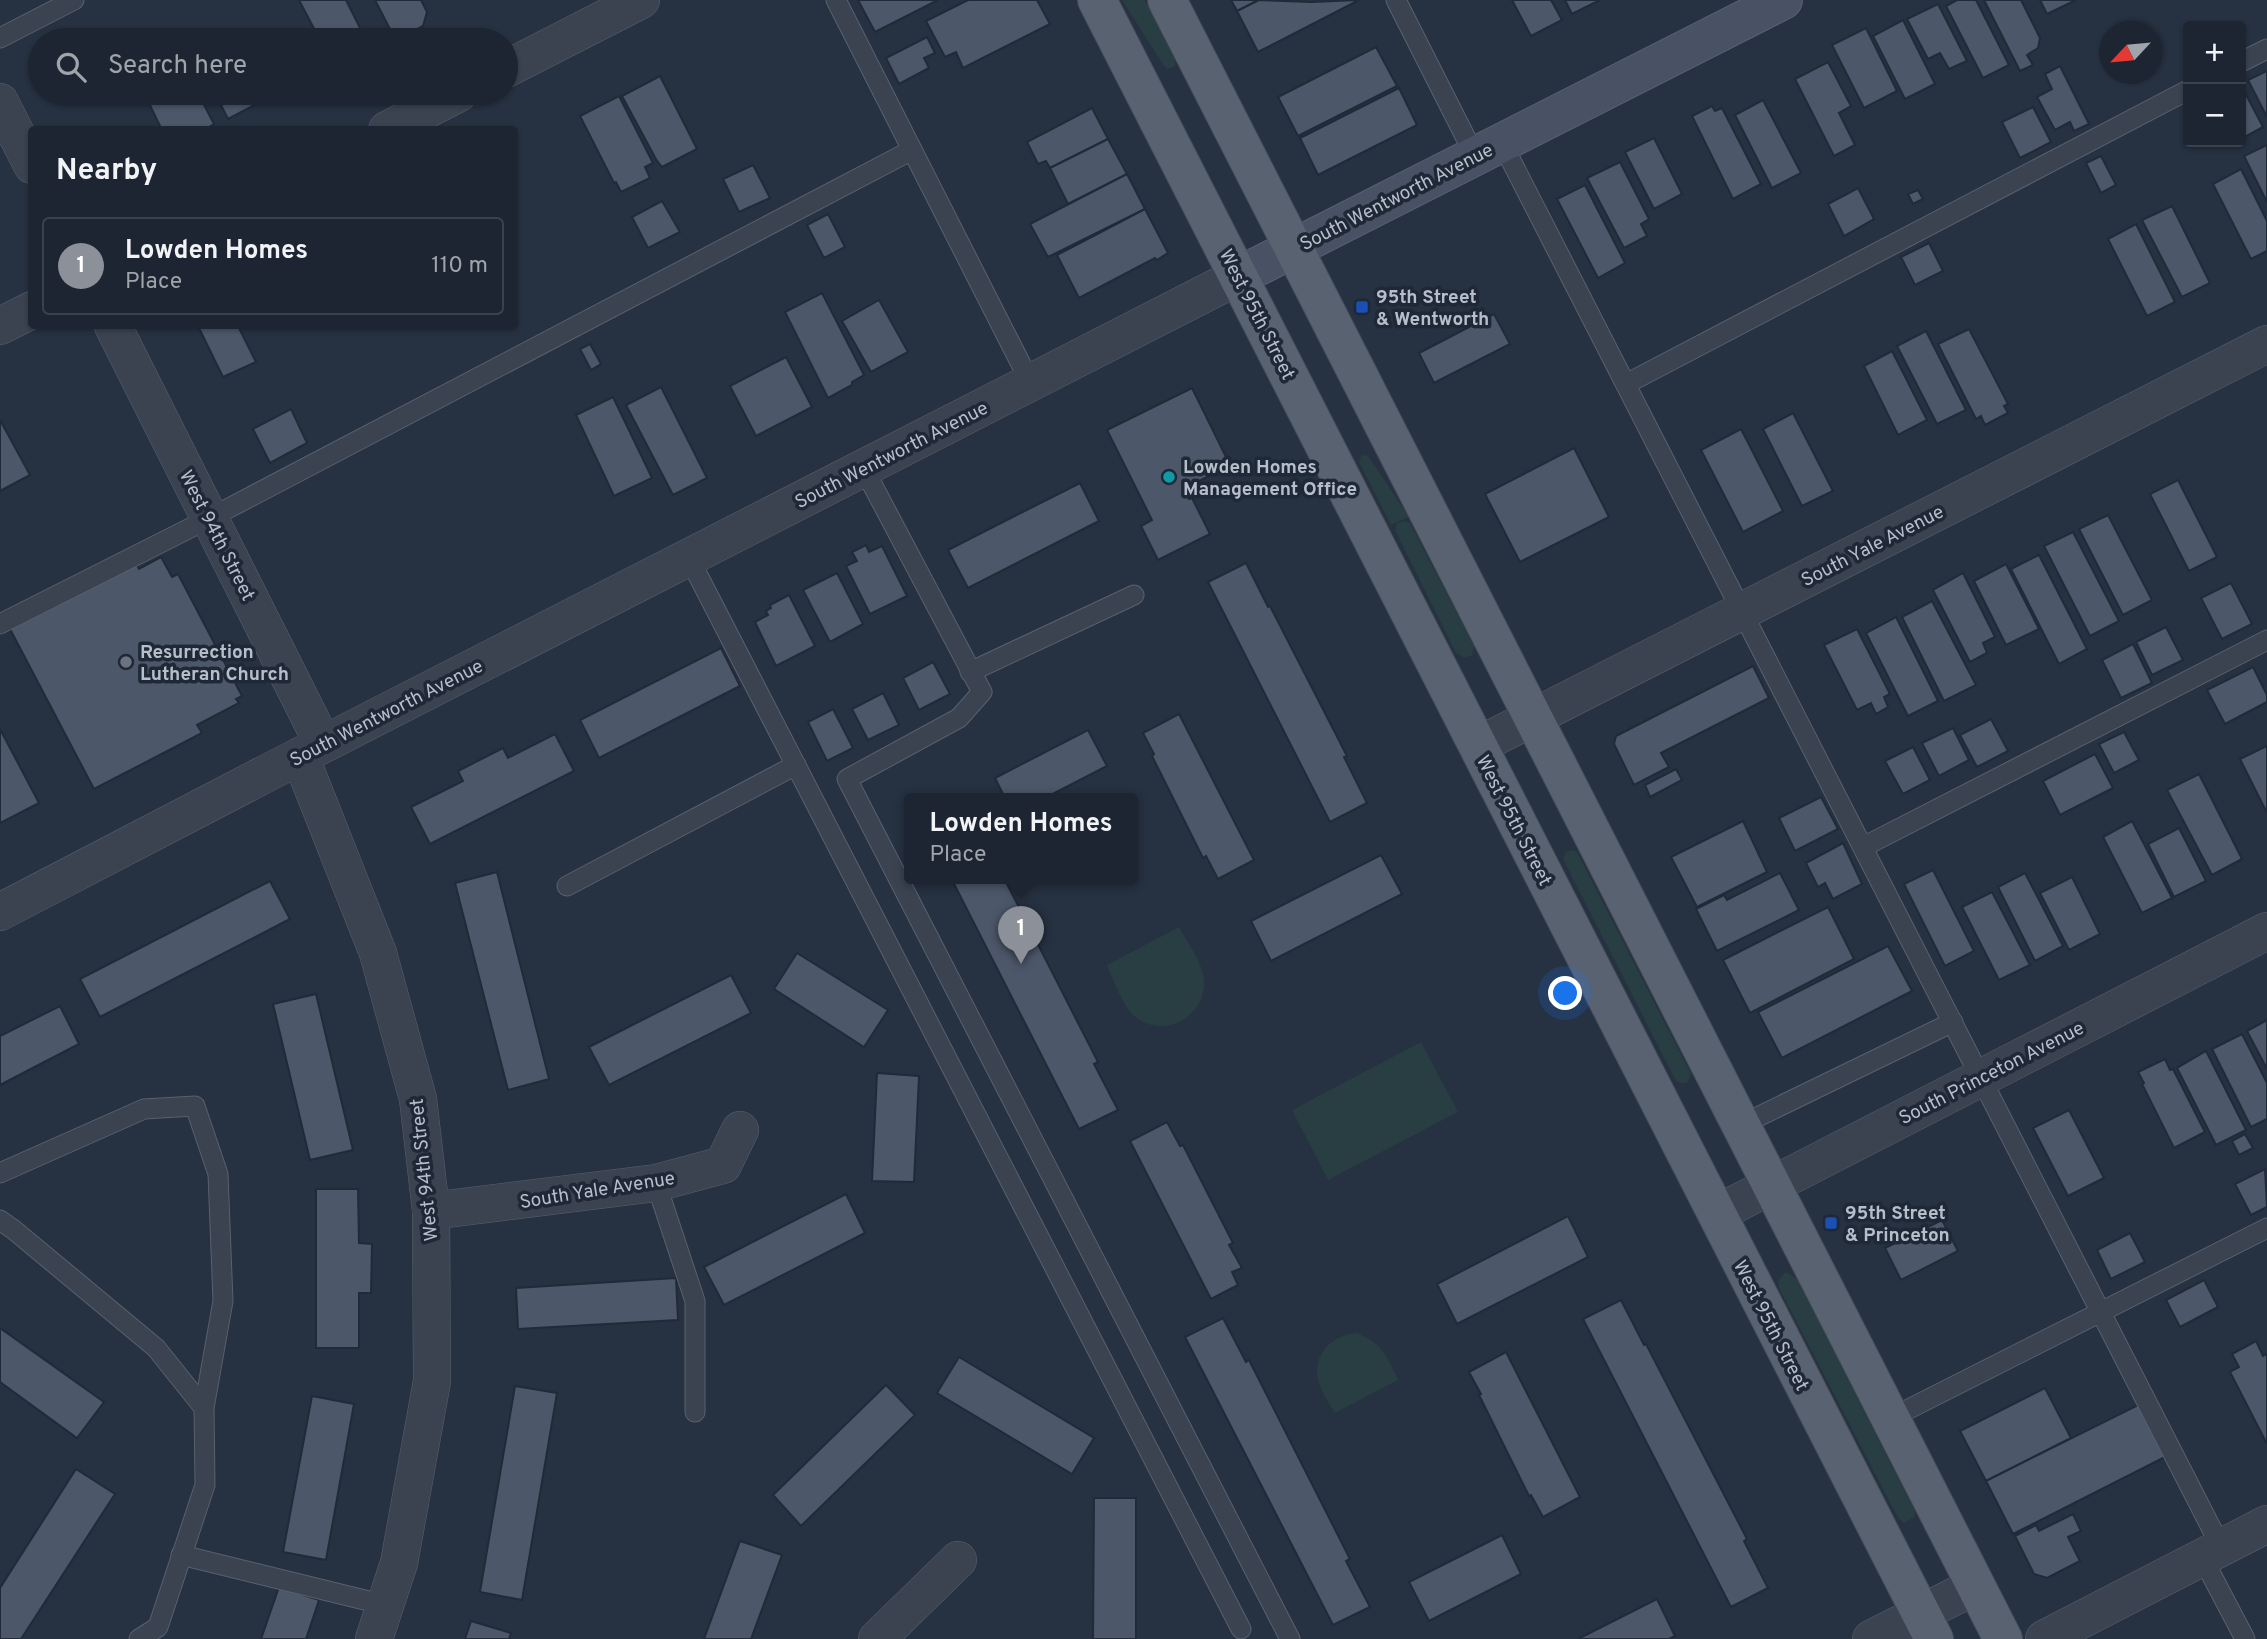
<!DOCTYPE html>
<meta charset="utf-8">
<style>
:root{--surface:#1c2531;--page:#29313d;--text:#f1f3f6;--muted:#a0a5ab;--line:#3a424d;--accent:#8c9099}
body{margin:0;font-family:Overpass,sans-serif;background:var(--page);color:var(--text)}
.controls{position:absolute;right:21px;top:21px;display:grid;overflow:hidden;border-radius:7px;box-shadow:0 2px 5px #0004}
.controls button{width:63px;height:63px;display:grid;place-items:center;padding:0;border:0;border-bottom:2px solid var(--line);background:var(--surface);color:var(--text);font:35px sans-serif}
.compass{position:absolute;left:2099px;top:21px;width:63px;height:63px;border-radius:50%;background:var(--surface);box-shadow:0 2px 5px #0004;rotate:244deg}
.you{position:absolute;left:1566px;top:994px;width:24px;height:24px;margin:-18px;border:5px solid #fff;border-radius:50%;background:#1a73e8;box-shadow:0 0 0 10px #1a73e833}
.badge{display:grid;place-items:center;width:46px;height:46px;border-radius:50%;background:var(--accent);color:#fff;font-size:23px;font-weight:700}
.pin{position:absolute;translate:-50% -58px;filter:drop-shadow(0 2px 4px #0008)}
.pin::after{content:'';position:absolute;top:37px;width:24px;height:21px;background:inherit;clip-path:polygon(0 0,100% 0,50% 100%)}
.popup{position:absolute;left:904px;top:793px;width:234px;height:91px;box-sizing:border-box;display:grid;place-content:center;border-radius:7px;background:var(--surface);filter:drop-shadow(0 2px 5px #0005);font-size:23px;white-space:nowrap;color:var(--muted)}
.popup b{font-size:26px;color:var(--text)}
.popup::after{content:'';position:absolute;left:50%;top:100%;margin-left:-14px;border:14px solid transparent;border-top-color:var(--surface)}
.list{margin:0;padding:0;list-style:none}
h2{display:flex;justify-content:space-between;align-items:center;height:91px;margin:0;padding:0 28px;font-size:30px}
h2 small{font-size:23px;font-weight:400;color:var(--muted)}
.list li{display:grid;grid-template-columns:46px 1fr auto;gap:21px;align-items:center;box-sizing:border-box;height:98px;margin:0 14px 14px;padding:0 14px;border:2px solid var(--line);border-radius:7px}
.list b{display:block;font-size:26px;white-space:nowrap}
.list p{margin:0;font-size:23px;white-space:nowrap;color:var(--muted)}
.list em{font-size:23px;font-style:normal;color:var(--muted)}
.icon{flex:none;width:38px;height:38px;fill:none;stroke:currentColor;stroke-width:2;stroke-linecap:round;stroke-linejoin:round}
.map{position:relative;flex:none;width:2267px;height:1639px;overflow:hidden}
.search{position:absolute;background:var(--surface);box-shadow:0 2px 5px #0004;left:28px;top:28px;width:490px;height:77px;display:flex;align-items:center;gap:18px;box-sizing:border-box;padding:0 24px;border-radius:38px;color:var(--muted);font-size:26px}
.panel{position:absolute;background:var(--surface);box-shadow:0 2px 5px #0004;left:28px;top:126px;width:490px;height:203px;border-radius:7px}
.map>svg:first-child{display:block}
</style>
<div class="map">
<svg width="2267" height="1639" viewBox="0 0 2267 1639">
<rect width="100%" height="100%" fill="#263141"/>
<!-- green -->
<g fill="#283e42">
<path d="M1122,0h23l30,60v6l-7,3 -4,-3z"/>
<path d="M1365,455l3,1 41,61 -18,8 -32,-63 2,-6z"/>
<path d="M1403,521l7,2 64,123 -2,9 -7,3 -9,-5 -61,-123 2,-6z"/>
<path d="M1571,850l6,2 114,222 -3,8 -5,2 -7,-3 -113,-222 2,-6z"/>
<path d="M1179,927c9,17 27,39 25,59 -3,39 -53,55 -76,23 -9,-13 -15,-30 -21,-44z"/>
<path d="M1421,1042l37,70 -130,68 -36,-70z"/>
<path d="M1786,1272l11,7 118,233 -1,5 -10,6 -6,-5 -119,-230 -1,-8z"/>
<path d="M1356,1333c25,8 32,25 42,47l-63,33c-5,-8 -11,-16 -14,-25 -13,-28 7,-52 35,-55z"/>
</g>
<!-- building -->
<g fill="#4c576a" stroke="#212a38" stroke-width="2">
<path d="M299,0h47l20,40h-46z"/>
<path d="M375,0h46l6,12 -4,14 -19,10 -12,-3z"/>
<path d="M858,0h80l-63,32z"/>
<path d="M968,0h69l13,24 -87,44 -7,-16 -11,5 -19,-36z"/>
<path d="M1231,0h28l-22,11z"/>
<path d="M1259,0l52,2 48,-2 -101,52 -21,-41z"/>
<path d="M1512,0h39l11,20 -31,16z"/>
<path d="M1565,0h35l-28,14z"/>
<path d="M1957,0h19l33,65 -26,13 -37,-72z"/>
<path d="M1984,0h37l19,38 -2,10 -11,7 6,10 -13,6z"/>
<path d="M2040,0h36l-29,14z"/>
<path d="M1938,4l29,57 -18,8 -9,-16 -12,6 -21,-40z"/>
<path d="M1903,20l32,64 -30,15 -32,-63z"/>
<path d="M1866,28l31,63 -33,17 -32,-63z"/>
<path d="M927,37l8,16 -11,5 5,10 -30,16 -13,-26z"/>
<path d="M1376,47l21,39 -99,50 -20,-39z"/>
<path d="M1828,62l23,44 -12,7 16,32 -21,11 -39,-77z"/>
<path d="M2060,66l29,58 -15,7 -4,-9 -15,8 -18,-33 15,-8 -7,-15z"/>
<path d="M2267,71v46l-19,-37z"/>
<path d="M660,76l37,73 -35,18 -5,-6 -35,-65z"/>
<path d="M2242,87l21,40 -22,12v-51z"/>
<path d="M1399,88l18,37 -99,50 -18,-37z"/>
<path d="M144,93h54l16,31 -10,6h-42z"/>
<path d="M215,93h45l4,7 -36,19z"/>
<path d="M619,96l34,67 -8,4 5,11 -29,14 -5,-10 -2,1 -34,-67z"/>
<path d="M1763,100l38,73 -29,15 -37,-73z"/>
<path d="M1712,106l3,5 7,-3 39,76 -28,15 -41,-83z"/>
<path d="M2033,107l18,35 -31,16 -18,-36z"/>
<path d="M1092,108l16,31 -58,29 -4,-7 -8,3 -11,-22z"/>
<path d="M1654,138l28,56 -28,15 -29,-57z"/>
<path d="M1108,139l19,35 -59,30 -18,-36z"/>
<path d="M2267,145v57l-23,-46z"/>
<path d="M2101,156l15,29 -15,8 -15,-30z"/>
<path d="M1620,162l29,57 -8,5 6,12 -23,12 -37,-70z"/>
<path d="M753,165l17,33 -31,14 -16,-33z"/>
<path d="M2241,169l26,52v30l-16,8 -38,-75z"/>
<path d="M1127,174l18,35 -97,48 -18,-33z"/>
<path d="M1585,185l40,78 -27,15 -41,-79z"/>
<path d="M1858,188l16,31 -30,17 -16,-32z"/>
<path d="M1918,190l5,9 -10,5 -5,-10z"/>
<path d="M662,201l18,31 -32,16 -16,-31z"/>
<path d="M2172,206l38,77 -28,14 -40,-77z"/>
<path d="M1145,209l23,44 -11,7 -2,-2 -76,40 -22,-43z"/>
<path d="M828,214l17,33 -21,11 -17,-33z"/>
<path d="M2136,224l39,78 -28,14 -39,-77z"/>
<path d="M1929,243l14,28 -28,14 -14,-28z"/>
<path d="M822,293l42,82 -12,7v3l-24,13 -43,-86z"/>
<path d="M879,300l29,52 -37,20 -29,-51z"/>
<path d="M1494,314l16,30 -76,39 -15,-30z"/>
<path d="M198,326h40l18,36 -33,15z"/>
<path d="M1969,329l39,75 -4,2 4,7 -23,12 -4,-9 -5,3 -38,-75z"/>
<path d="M1926,331l40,79 -29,14 -40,-78z"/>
<path d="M590,344l11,20 -10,6 -11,-21z"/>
<path d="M1892,351l35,69 -29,15 -34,-69z"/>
<path d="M786,357l26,50 -56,29 -26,-50z"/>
<path d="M661,387l46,91 -34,17 -47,-90z"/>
<path d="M1192,388l38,77 -46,24 5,10 3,-1 18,36 -52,26 -17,-34 11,-6 -45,-90z"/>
<path d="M613,397l39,81 -38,18 -38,-81z"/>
<path d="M291,409l16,34 -37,20 -17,-34z"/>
<path d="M1793,413l40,78 -31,15 -39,-77z"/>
<path d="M0,420l30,55 -30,16z"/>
<path d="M1741,429l42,82 -40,21 -42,-82z"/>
<path d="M1574,448l35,69 -89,45 -35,-68z"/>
<path d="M2178,480l39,77 -28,14 -39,-77z"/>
<path d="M1080,483l19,38 -131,67 -20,-38z"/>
<path d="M2108,515l44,85 -29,15 -44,-86z"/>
<path d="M2073,532l46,89 -29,15 -46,-90z"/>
<path d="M866,545l3,7 13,-6 25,50 -37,18 -24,-48 11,-5 -5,-9z"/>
<path d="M2039,555l48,94 -28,15 -48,-95z"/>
<path d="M161,557l11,20 6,-3 64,122 -6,3 3,4 -42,22 5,8 -108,56 -84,-160 126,-66 3,6z"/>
<path d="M1246,563l22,44 2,-1 77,150 -3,1 23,46 -37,19 -122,-240z"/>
<path d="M2006,564l33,65 -33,16 -32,-64z"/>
<path d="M837,573l26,51 -33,18 -27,-52z"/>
<path d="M1963,573l32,64 -12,6 4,10 -17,9 -37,-72z"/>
<path d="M2231,583l21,41 -30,15 -21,-41z"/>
<path d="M789,595l26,51 -39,20 -21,-44 13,-7 -2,-4 5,-3 -1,-3z"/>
<path d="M1932,601l44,84 -32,16 -42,-84z"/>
<path d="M1896,617l42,84 -30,15 -42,-83z"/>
<path d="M2166,627l17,33 -31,15 -16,-33z"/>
<path d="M1857,629l33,65 -6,3 4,10 -12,7 -5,-11 -14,7 -33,-65z"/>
<path d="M2133,644l19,39 -31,15 -19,-38z"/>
<path d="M721,648l19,38 -141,72 -19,-38z"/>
<path d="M933,662l17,32 -31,16 -16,-32z"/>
<path d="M1753,666l16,32 -108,55 8,14 -35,18 -20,-41 2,-8z"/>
<path d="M2253,667l14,28v7l-42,22 -18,-34z"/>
<path d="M883,693l16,32 -31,15 -16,-31z"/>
<path d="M833,709l20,39 -26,13 -19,-39z"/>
<path d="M1179,714l75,146 -36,19 -12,-23 -3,2 -51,-102 2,-2 -11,-21z"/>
<path d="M1991,719l17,32 -31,16 -17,-32z"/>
<path d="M1953,728l16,32 -30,16 -17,-33z"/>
<path d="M0,729l39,74 -39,20z"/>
<path d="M1088,730l19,36 -62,32h-40l-10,-20z"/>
<path d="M2124,732l15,28 -25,13 -15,-29z"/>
<path d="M555,734l19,37 -144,73 -19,-37 52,-26 -5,-10 45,-23 5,10z"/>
<path d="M2267,746v67l-27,-54z"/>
<path d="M1913,747l17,33 -27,14 -18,-33z"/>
<path d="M2095,754l18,34 -53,27 -17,-34z"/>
<path d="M1676,769l6,11 -32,17 -5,-12z"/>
<path d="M2199,774l43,85 -30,16 -45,-85z"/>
<path d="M1821,797l17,32 -43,22 -16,-33z"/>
<path d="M1743,821l24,51 -70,35 -26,-50z"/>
<path d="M2132,821l40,77 -30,15 -39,-76z"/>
<path d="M2179,828l27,53 -32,16 -26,-53z"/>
<path d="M1843,843l19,41 -29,15 -8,-16 -7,4 -12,-24z"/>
<path d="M1381,855l21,39 -131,67 -20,-40z"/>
<path d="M1933,870l41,81 -29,15 -41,-82z"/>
<path d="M497,872l52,207 -41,11 -53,-207z"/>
<path d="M1780,873l19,37 -82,41 -21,-42 28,-14 3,5z"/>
<path d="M2025,873l38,73 -28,15 -37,-74z"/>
<path d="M2072,877l28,57 -31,16 -29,-57z"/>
<path d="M951,878h53l94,184 -4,2 24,46 -39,19z"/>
<path d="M270,881l20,38 -190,98 -20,-38z"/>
<path d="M1992,892l38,73 -31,15 -37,-73z"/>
<path d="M1828,907l26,52 -104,54 -27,-53z"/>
<path d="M1888,946l24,45 -130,67 -24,-46z"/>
<path d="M797,953l91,57 -24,37 -90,-58z"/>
<path d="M731,975l20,38 -142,72 -20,-38z"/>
<path d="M316,994l37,156 -43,10 -37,-156z"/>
<path d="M60,1006l19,38 -79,41v-49z"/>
<path d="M2267,1020v49l-20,-38z"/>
<path d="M2242,1034l25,49v36l-16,8 -39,-78z"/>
<path d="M2206,1051l40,79 -30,15 -39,-77z"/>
<path d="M2165,1059l5,11 3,-1 32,63 -31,16 -32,-64 2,-1 -6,-11z"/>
<path d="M877,1073l42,3 -5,106 -42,-1z"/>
<path d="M2069,1110l35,68 -36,18 -35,-68z"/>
<path d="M1167,1122l13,24 3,-1 50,98 -4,2 13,23 -10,4 6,13 -27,14 -81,-158z"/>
<path d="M2245,1134l8,14 -14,7 -7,-14z"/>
<path d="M2265,1169l2,38 -16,8 -16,-31z"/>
<path d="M316,1189h42l1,54 13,1 -1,49h-12v55h-43z"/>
<path d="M846,1194l19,39 -141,72 -20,-38z"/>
<path d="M1568,1216l20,41 -131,67 -20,-40z"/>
<path d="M1942,1220l16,31 -57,29 -16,-32z"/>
<path d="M2130,1233l15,29 -34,17 -14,-29z"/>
<path d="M676,1278l2,42 -160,9 -2,-41z"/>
<path d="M2204,1280l14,27 -38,20 -14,-27z"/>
<path d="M1621,1300l23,45 2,-1 101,195 -3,2 24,47 -37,19 -148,-288z"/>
<path d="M1223,1318l23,44 3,-2 101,199 -4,2 24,46 -37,18 -148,-288z"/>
<path d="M0,1328l104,74 -27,36 -77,-56z"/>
<path d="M2256,1341l7,15 4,-2v90l-37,-72 9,-5 -7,-13z"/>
<path d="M1506,1352l74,145 -37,20 -12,-22 -2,1 -50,-101 2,-1 -12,-22z"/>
<path d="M959,1357l135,81 -22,36 -135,-81z"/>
<path d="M886,1385l29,30 -114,111 -28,-31z"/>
<path d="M515,1386l42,7 -35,207 -42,-8z"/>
<path d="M2045,1388l26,50 -85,43 -26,-50z"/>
<path d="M312,1396l42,8 -28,156 -43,-8z"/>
<path d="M2138,1405l27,52 -152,77 -27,-53z"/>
<path d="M76,1469l39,25 -94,145h-21v-51z"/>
<path d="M1094,1498h42v141h-43z"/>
<path d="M2073,1514l8,17 -13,6 12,24 -33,17 -13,-4 -19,-38 21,-11 3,6z"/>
<path d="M1502,1535l19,39 -92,47 -20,-39z"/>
<path d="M740,1541l42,14 -31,84h-47z"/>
<path d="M279,1587l40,13 -13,39h-45z"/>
<path d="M1657,1599l18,37 -6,3h-91z"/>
<path d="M471,1621l40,12 -2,6h-44z"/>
</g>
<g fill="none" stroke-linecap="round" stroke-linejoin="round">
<!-- lane casing -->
<g stroke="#58616e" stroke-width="21">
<g id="lane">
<path d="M836,0l194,382"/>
<path d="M1396,0l79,156"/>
<path d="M0,38l74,-38"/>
<path d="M2241,62l26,-13"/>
<path d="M1502,143l719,1404"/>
<path d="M1626,384l562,-294"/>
<path d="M864,469l118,223 -23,26 -112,61 443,860"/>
<path d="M689,558l552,1071"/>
<path d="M0,624l210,-106 702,-368"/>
<path d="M970,672l164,-77"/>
<path d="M1863,847l404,-207"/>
<path d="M567,886l229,-121"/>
<path d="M1739,1126l214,-104"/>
<path d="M0,1173l144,-64 51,-3 23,68 5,127 -19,107"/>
<path d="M656,1183l39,118v111"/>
<path d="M0,1220l14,10 142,118 48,60 1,77 -47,142 -19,12"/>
<path d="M1889,1419l378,-191"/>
<path d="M181,1555l204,50"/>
<path d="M2202,1557l43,82"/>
</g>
</g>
<!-- street casing -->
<g stroke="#58616e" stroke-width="38">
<g id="street">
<path d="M506,69l135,-69"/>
<path d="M0,102l32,63"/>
<path d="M387,130l72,-37"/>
<path d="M0,326l32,-16"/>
<path d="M113,326l210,418"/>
<path d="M1477,746l790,-402"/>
<path d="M300,756l78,197 40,146 13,112 1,170 -33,182 -25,76"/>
<path d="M0,912l269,-140 970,-496"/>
<path d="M431,1211l225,-28 67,-18 17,-35"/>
<path d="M1716,1214l551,-283"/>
<path d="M877,1639l81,-79"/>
<path d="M1871,1639l104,-53"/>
<path d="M2044,1639l223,-115"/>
</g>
</g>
<!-- secondary casing -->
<g stroke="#58616e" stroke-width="40">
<path id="secondary" d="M1239,276l544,-276"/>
</g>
<!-- primary casing -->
<g stroke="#444c5a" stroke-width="40">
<g id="primary">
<path d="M1097,0l837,1639"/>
<path d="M1167,0l836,1639"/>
</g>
</g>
<!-- lane -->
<use href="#lane" stroke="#3b4351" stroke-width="19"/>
<!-- street -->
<use href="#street" stroke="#3b4351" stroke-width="37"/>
<!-- secondary -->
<use href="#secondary" stroke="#495264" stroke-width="38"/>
<!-- primary -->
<use href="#primary" stroke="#596271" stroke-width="38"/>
</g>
<!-- markers -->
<g fill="#1a4fb4" stroke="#1f2836" stroke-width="2.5">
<rect x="1355" y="300" width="14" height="14" rx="3.5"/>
<rect x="1824" y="1216" width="14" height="14" rx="3.5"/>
</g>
<circle fill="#0f9aa8" stroke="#1f2836" stroke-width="2.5" cx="1169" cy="477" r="7"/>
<circle fill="#6b7280" stroke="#1f2836" stroke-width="2.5" cx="126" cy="662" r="7"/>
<g text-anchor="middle" stroke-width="7" stroke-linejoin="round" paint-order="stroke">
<!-- street labels -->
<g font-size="19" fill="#b7becb" stroke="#1f2836">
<text transform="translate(1396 196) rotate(-27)" y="7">South Wentworth Avenue</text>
<text transform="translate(1258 314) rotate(63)" y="7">West 95th Street</text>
<text transform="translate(891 454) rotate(-27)" y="7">South Wentworth Avenue</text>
<text transform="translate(218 535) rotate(63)" y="7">West 94th Street</text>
<text transform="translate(1872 545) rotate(-27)" y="7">South Yale Avenue</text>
<text transform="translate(386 712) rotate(-27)" y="7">South Wentworth Avenue</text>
<text transform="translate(1515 820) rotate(63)" y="7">West 95th Street</text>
<text transform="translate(1991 1072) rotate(-27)" y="7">South Princeton Avenue</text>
<text transform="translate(423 1170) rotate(-96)" y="7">West 94th Street</text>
<text transform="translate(597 1189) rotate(-9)" y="7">South Yale Avenue</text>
<text transform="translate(1772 1325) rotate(63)" y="7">West 95th Street</text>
</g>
<!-- poi labels -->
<g font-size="19" font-weight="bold" fill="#b7becb" stroke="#1f2836" text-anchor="start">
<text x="1376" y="303">95th Street<tspan x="1376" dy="22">&amp; Wentworth</tspan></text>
<text x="1183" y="473">Lowden Homes<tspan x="1183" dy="22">Management Office</tspan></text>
<text x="140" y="658">Resurrection<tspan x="140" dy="22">Lutheran Church</tspan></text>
<text x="1845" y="1219">95th Street<tspan x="1845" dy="22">&amp; Princeton</tspan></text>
</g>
</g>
</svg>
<div class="controls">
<button>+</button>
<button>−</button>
</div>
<svg class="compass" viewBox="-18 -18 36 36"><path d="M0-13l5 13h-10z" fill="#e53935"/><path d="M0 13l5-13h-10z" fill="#a0a5ab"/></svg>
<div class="you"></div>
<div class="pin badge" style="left:1021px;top:964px">1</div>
<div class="popup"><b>Lowden Homes</b>Place</div>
<div class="search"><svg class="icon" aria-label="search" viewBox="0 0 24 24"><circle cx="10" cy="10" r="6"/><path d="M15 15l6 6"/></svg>Search here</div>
<section class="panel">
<h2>Nearby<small></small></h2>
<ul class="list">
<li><span class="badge">1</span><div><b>Lowden Homes</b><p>Place</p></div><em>110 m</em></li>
</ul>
</section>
</div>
